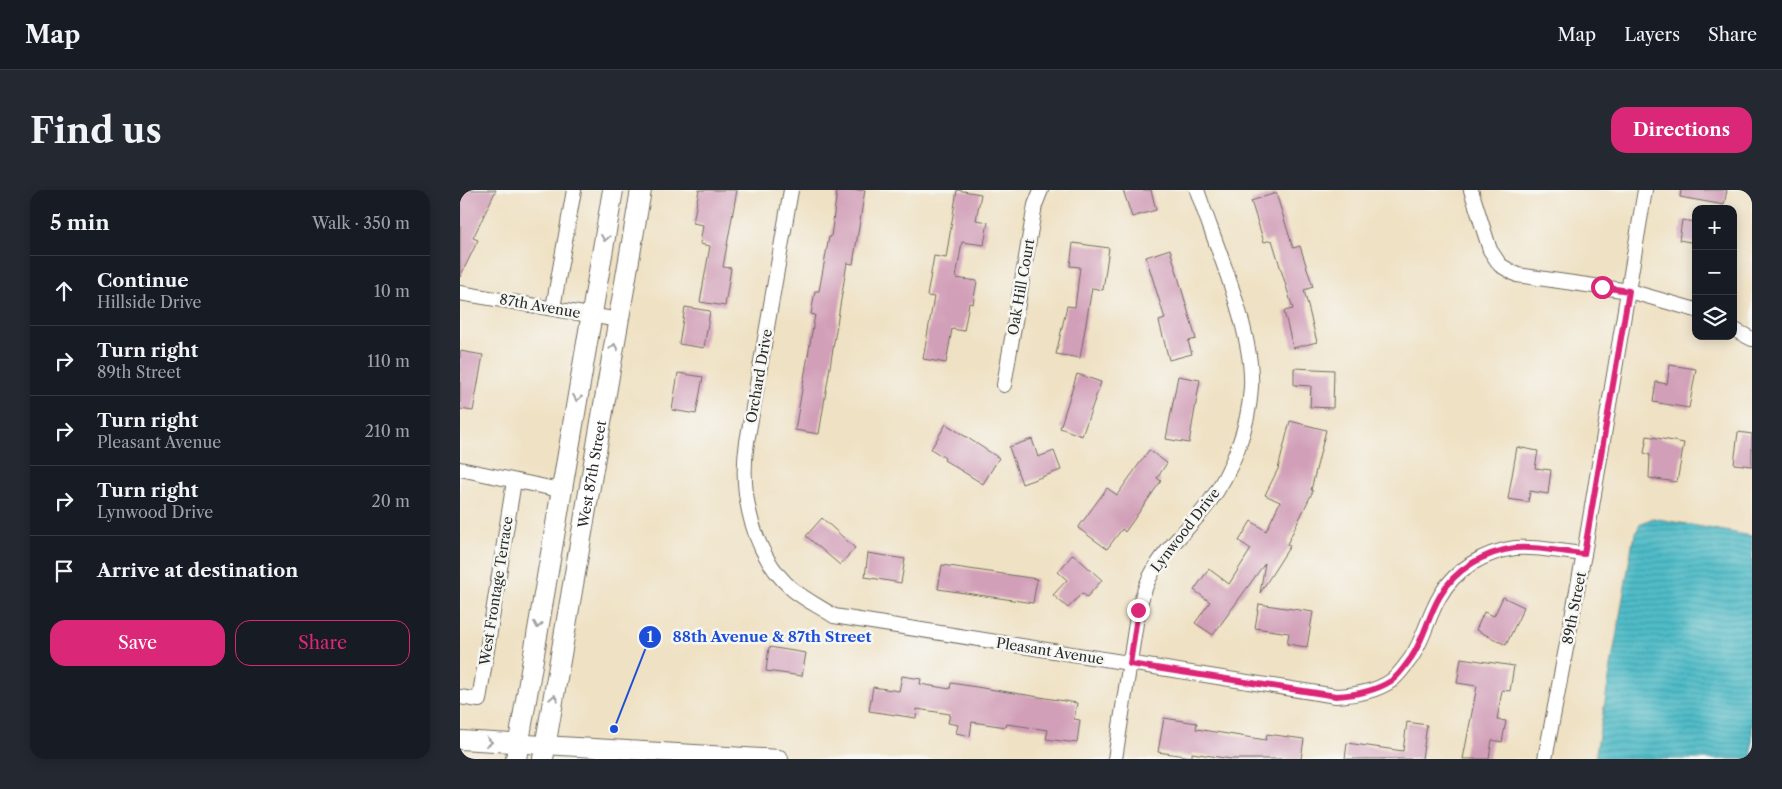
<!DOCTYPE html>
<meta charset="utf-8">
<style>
:root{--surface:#171b24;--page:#242831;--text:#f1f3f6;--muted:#9ea1a6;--line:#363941;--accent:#db2777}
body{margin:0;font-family:"Libre Caslon Text",serif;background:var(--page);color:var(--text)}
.controls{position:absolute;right:15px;top:15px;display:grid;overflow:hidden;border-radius:10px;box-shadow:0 2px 12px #0003}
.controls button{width:45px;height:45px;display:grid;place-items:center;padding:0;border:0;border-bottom:1px solid var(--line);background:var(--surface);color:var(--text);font:25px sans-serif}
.stop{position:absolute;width:15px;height:15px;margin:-11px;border:4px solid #db2777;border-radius:50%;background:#fff}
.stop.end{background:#db2777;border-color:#fff;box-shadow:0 1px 5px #0008}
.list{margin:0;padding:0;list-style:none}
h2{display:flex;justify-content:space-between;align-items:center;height:65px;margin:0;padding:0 20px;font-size:21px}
h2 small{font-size:16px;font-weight:400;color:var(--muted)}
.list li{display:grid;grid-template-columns:32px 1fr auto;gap:15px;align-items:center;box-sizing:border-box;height:70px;padding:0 20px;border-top:1px solid var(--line)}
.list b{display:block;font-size:19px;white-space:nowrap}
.list p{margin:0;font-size:16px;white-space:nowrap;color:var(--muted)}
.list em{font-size:16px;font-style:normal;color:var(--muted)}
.actions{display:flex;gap:10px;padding:15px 20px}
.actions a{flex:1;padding:11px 0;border:1px solid var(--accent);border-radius:15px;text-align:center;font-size:18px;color:var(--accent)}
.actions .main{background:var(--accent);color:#fff}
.icon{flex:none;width:28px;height:28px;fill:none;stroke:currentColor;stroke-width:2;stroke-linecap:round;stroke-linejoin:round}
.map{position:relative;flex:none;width:1292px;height:569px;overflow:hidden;border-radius:15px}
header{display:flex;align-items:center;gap:30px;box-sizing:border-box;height:70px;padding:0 25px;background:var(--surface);border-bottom:1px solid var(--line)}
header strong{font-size:24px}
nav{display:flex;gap:28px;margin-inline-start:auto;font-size:18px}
.intro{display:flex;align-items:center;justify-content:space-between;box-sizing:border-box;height:120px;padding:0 30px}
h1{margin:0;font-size:35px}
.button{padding:12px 22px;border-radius:15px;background:var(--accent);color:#fff;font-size:18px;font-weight:700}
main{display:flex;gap:30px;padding:0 30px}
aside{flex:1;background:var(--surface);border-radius:15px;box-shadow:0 2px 12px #0003}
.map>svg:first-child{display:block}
</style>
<header>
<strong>Map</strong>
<nav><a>Map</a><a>Layers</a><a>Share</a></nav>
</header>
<div class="intro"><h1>Find us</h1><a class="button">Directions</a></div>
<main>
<aside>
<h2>5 min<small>Walk · 350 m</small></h2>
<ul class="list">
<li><svg class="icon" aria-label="ahead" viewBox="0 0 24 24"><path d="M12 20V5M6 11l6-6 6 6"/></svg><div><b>Continue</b><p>Hillside Drive</p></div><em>10 m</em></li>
<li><svg class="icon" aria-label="right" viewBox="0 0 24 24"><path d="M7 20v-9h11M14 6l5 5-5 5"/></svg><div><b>Turn right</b><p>89th Street</p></div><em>110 m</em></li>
<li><svg class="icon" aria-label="right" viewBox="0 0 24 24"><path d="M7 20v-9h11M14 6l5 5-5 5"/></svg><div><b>Turn right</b><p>Pleasant Avenue</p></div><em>210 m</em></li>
<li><svg class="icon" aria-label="right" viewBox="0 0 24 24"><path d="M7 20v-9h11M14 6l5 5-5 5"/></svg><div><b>Turn right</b><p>Lynwood Drive</p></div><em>20 m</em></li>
<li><svg class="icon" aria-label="arrive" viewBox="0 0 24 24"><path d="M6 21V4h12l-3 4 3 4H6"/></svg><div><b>Arrive at destination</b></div></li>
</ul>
<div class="actions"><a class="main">Save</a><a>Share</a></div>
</aside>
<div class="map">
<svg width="1292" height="569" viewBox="0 0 1292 569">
<defs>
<pattern id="water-rules" width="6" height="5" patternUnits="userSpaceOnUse" patternTransform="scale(1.25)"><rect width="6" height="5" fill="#4fbcc8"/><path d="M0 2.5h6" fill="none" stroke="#4299a3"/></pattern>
</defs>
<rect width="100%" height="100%" fill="#f6f6f2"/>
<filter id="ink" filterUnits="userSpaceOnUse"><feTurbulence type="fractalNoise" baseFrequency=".02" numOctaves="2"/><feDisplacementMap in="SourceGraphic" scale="10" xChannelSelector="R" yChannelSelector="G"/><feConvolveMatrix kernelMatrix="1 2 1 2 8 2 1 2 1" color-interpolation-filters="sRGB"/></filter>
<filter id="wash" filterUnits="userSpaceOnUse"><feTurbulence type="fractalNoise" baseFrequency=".0096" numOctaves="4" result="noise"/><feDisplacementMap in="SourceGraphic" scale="20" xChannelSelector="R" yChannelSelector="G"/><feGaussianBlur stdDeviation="1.12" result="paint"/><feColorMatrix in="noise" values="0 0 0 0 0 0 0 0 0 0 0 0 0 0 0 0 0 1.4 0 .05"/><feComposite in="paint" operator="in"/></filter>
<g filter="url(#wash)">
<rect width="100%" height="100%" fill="#efe1c3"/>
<!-- water -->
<path fill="url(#water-rules)" stroke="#3d747a" d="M1193,328l99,18v223h-157l38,-219 7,-16z"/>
<g id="blocks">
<!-- building -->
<g fill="#d29fb8">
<path d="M0,0h36l-23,48 5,2 -18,37z"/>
<path d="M239,0h38l-14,77 8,1 -6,38 -25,-4 10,-56 -10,-2 3,-19 -10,-2z"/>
<path d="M377,0h28l-12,74 -6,-1 -28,171 -24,-4 20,-115 -4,-1 4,-23h4l10,-54h2z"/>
<path d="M497,0l24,4 -5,26 12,2 -4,23 -22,-3 -6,36 21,3 -4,23 -4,-1 -5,28 -12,-2 -6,34 -23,-4 11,-62 -7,-1 7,-40 12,2z"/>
<path d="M663,0h28l5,20 -24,7z"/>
<path d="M1221,0h46l-3,15 -44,-8z"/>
<path d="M816,3l17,55 7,-2 13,41 -9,3 13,52 -24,6 -9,-37 9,-2 -21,-69 -8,2 -13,-41z"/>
<path d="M1222,30l14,2v21l-17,-3z"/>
<path d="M613,53l36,5 -6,42 -11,-2 -12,70 -24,-4 11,-48 8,1 5,-40 -10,-1z"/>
<path d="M710,59l26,90 -8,2 4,13 -23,6 -10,-39 6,-2 -19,-62z"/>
<path d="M225,117l25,4 -6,37 -25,-4z"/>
<path d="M0,161l23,4 -10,56 -13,-2z"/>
<path d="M1210,175l26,4 -7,39 -36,-6 3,-20 11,2z"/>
<path d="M834,178l40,2 -1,38 -23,-1 1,-21 -17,-1z"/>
<path d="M218,183l25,4 -7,37 -24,-4z"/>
<path d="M617,184l24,8 -19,54 -22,-8z"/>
<path d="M718,186l22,4 -11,63 -23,-4z"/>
<path d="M830,231l36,9 -15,60 2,1 -26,53 3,2 -30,47 5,-30 -52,72 -18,-12 15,-21 -16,-12 15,-21 20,15 22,-35 -12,-8 12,-20 15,10 14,-29 -15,-7 13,-26z"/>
<path d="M486,234l53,34 -16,26 -39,-24 1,-2 -14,-9z"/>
<path d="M1278,242l14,2v32l-18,-2z"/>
<path d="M1187,246l37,7 -7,39 -28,-4 1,-23 -6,-2z"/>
<path d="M572,249l6,18 16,-6 7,19 -39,14 -13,-37z"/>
<path d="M1057,257l21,4 -3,17 16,2 -3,24 -18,-3 -2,11 -20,-3z"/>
<path d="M689,260l18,13 -10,15 4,3 -36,51 -3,-3 -15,20 -29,-21 29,-40 10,7z"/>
<path d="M362,328l33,30 -15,17 -34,-29z"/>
<path d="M408,363l37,6 -4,24 -36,-6z"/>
<path d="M613,364l29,26 -15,17 -5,-4 -14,15 -15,-13 14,-15 -9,-8z"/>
<path d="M482,375l95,14 -4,24 -95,-14z"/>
<path d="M1043,407l21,10 -18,38 -30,-15 8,-18 10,4z"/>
<path d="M799,414l54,8 -6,35 -20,-3 2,-11 -34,-5z"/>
<path d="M309,457l37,6 -4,23 -36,-5z"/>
<path d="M1001,468l53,8 -4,25 -8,-1 -5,30 9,1 -4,21 -10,-2 -3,19h-26l14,-73 -20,-3z"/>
<path d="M442,486l19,3 -1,5 30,5 1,-6 126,20 -3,16 6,1 -3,23 -31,-4 2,-9 -41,-6 -1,3 -34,-5 -2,14 -14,-3 2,-8 -10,-2 2,-9 -33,-5 -1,9 -47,-7 4,-24 26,4z"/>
<path d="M704,528l33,5 -1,6 70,11 1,-6 37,5 -3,20h-70l-39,-6v4l-34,-5z"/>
<path d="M947,532l20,3 -5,34h-77l2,-16 56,8z"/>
</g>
</g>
</g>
<g filter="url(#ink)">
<use href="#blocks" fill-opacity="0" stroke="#706b60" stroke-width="1"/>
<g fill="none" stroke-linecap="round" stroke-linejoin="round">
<!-- minor casing -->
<g stroke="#706b60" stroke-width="16">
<g id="minor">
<path d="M331,0l-44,252c-8,50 5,112 45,147 12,10 28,18 42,27l502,80c19,-1 39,-4 55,-15 8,-6 14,-15 20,-23 13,-19 17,-42 29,-62 15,-27 45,-44 75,-48 23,-2 46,4 69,6"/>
<path d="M1011,0l19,60 10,15 17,10 112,16 67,19"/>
<path d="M0,103l159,27"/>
<path d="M93,118l21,-118"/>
<path d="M1273,139l19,10"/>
<path d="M544,195l31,-180 6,-15"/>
<path d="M0,279l100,21"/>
<path d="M0,507l19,3 35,-219"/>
<path d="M655,569l23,-149c4,-12 7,-24 13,-35 14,-27 39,-47 57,-71 24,-32 41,-77 43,-117 3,-55 -36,-143 -54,-197"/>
<path d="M1085,569l39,-205 61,-364"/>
</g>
</g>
<!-- tertiary casing -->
<g stroke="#706b60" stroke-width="20">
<path id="tertiary" d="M0,550l319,19"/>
</g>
<!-- secondary casing -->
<g stroke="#706b60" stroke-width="22">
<g id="secondary">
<path d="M56,569l97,-569"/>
<path id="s1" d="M83,569l98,-569"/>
</g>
</g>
<!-- minor -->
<use href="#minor" stroke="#fff" stroke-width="14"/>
<!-- tertiary -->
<use href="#tertiary" stroke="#fff" stroke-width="18"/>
<!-- secondary -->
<use href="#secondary" stroke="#fff" stroke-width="20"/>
</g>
<!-- one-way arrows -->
<defs><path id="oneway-chevron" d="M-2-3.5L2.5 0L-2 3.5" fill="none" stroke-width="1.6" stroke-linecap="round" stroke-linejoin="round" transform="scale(1.25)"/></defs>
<g stroke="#a0a0a0">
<use href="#oneway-chevron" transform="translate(145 48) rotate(100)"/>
<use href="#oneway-chevron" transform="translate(154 157) rotate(-80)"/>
<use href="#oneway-chevron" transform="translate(117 208) rotate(100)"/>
<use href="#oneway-chevron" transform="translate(78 435) rotate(100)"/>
<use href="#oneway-chevron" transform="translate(94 508) rotate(-80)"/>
<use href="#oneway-chevron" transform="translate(29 552) rotate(6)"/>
</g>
</g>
<g fill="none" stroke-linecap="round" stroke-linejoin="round" filter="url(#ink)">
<!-- route -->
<path stroke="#db2777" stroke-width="6" d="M678,420l-8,54 206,32c19,-1 39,-5 55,-15 8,-5 14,-15 20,-23 13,-19 17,-42 29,-62 15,-27 45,-44 75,-48 23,-2 46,4 69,6l45,-263 -27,-4"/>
</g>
<g text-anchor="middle" stroke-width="5" stroke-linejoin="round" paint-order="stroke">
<!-- street labels -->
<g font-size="14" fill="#2b2b2b" stroke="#f6f6f2">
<text transform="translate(561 97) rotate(-80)" y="5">Oak Hill Court</text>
<text transform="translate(80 116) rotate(10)" y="5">87th Avenue</text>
<text transform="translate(299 186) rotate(-80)" y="5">Orchard Drive</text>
<text dy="5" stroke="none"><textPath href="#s1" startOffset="289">West 87th Street</textPath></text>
<text transform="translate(725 340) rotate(-52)" y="5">Lynwood Drive</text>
<text transform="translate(36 401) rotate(-81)" y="5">West Frontage Terrace</text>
<text transform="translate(1114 418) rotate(-79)" y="5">89th Street</text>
<text transform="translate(590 461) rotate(9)" y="5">Pleasant Avenue</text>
</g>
</g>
<!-- callouts -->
<path fill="none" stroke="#1d4ed8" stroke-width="2" d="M154 539L190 447"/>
<g fill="#1d4ed8" stroke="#f6f6f2" stroke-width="2">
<circle cx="154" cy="539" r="5"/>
<circle cx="190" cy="447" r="12"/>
</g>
<g font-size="15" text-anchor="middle" font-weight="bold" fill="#fff">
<text x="190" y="452">1</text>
</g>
<g font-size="15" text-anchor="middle" font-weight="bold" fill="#1d4ed8" stroke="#f6f6f2" stroke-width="5" stroke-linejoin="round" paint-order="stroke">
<text x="312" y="452">88th Avenue &amp; 87th Street</text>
</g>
</svg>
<div class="controls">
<button>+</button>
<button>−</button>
<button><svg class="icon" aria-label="layers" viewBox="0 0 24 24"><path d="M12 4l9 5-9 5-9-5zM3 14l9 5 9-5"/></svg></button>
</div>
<div class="stop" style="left:1142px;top:97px"></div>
<div class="stop end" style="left:678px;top:420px"></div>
</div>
</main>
